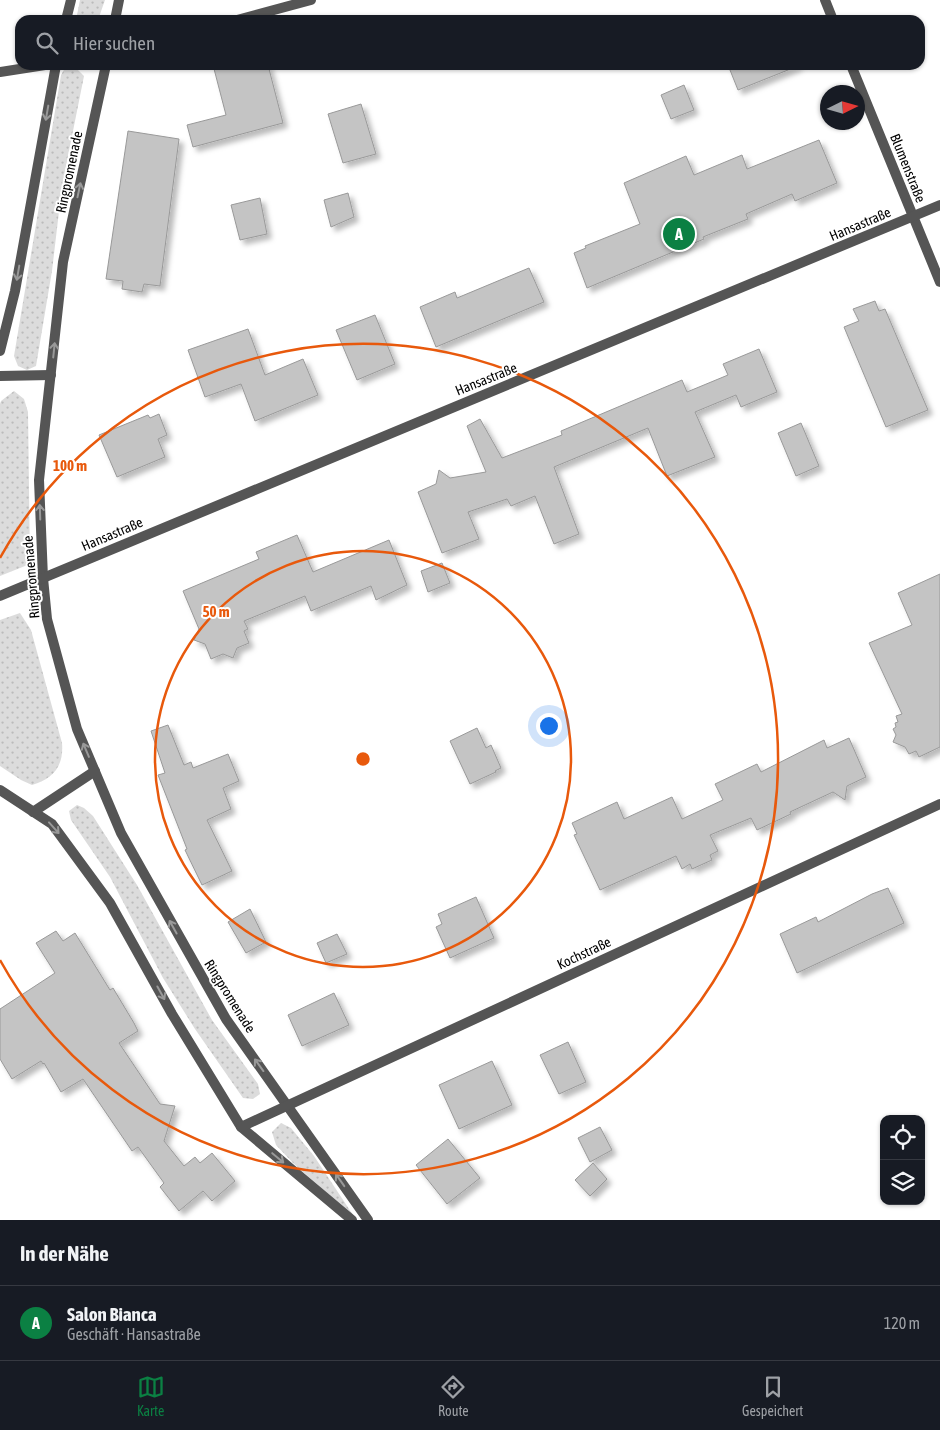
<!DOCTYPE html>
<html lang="de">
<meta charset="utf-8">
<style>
:root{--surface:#171b24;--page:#20242c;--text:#f1f3f6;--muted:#9ea1a6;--line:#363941;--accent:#0b8043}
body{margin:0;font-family:"Asap Condensed",sans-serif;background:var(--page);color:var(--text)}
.controls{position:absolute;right:15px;bottom:15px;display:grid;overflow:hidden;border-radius:10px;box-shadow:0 1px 4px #0004}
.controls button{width:45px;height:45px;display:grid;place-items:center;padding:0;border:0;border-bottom:1px solid var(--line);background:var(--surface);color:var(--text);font:25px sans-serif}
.compass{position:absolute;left:820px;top:85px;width:45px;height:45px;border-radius:50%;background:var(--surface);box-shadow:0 1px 4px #0004;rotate:85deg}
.you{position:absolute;left:548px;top:725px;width:18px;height:18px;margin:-12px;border:4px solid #fff;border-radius:50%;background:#1a73e8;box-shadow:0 0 0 8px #1a73e833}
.badge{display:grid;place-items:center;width:32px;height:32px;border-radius:50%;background:var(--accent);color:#fff;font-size:16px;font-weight:700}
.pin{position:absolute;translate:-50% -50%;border:2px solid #fff;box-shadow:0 1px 5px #0006}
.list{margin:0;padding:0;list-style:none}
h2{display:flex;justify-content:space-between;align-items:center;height:65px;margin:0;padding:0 20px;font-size:21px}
h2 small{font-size:16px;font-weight:400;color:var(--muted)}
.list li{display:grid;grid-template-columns:32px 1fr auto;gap:15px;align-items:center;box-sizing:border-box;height:75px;padding:0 20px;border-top:1px solid var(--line)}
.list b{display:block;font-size:19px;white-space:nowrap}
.list p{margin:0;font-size:16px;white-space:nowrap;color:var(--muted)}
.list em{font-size:16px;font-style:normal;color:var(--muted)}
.icon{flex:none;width:28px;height:28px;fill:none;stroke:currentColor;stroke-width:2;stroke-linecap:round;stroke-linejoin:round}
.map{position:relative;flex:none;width:940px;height:1220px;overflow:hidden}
.search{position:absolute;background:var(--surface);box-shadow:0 1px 4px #0004;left:15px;right:15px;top:15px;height:55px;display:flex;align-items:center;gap:12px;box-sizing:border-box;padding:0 18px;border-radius:15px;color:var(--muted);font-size:19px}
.sheet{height:140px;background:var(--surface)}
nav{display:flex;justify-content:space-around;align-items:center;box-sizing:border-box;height:70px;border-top:1px solid var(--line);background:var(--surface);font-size:14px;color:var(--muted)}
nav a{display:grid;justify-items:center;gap:2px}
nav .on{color:var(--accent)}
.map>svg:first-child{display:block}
</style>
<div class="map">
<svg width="940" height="1220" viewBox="0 0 940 1220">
<defs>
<pattern id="grass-dots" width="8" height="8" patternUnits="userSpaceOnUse" patternTransform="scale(1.25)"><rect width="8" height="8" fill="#dcdcdc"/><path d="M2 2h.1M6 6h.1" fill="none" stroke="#bbb" stroke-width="1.8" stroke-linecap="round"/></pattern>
<filter id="shadow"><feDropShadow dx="4.5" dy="4.5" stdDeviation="2.5" flood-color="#0004"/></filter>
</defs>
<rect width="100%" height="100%" fill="#fff"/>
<!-- grass -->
<g fill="url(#grass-dots)">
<path d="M80,0h25l-7,20h-22z"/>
<path d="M75,67l9,9 -22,110 -10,85 -16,95 -9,4 -9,-4 -4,-10 47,-281 4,-7z"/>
<path d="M14,391l10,8 4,13 2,152 -30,12v-172l1,-3z"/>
<path d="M20,613l11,17 31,113c2,23 -9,36 -30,42l-11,-5 -21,-14v-146z"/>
<path d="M77,805l7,3 9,8 44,69 75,135 46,64 2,10 -7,5 -10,-1 -48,-69 -32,-51 -53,-101 -39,-57 -2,-9z"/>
<path d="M281,1123l10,5 23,28 41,62 -62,-55 -17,-18 -4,-13z"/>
</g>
<!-- building -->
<g fill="#c4c4c4" stroke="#999" filter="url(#shadow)">
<path d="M213,65h55l15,58 -90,24 -6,-22 39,-10z"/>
<path d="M728,65h70v1l-60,24z"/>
<path d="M684,85l10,25 -23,9 -10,-24z"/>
<path d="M361,104l15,50 -33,9 -15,-49z"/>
<path d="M128,131l51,8 -19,147 -16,-2 -2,8 -20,-3 1,-8 -17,-2z"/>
<path d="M819,140l18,43 -42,18 -3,-7 -46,20 2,5 -45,18 1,2 -117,49 -13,-35 12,-5 -1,-2 55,-22 -16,-41 62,-27 8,19 48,-20 5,14z"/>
<path d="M348,193l6,24 -23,10 -7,-27z"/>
<path d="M260,198l7,36 -27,6 -9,-35z"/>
<path d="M529,268l15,34 -108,45 -16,-40 35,-15 2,6z"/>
<path d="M875,301l4,10 6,-2 43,101 -42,17 -42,-100 15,-6 -6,-12z"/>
<path d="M375,315l20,49 -38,16 -21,-50z"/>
<path d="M248,329l17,46 38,-16 15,36 -63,26 -14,-37 -36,13 -17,-47z"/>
<path d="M759,349l18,43 -36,15 -5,-12 -41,17 20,45 -48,19 -19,-48 -94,39 25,67 -25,10 -19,-48 -24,10 -4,-7 -39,13 11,27 -37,14 -24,-61 18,-8 3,-14 11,8 36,-6 -19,-46 13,-7 22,39 60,-23 -1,-4 121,-51 5,12 41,-17 -5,-11z"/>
<path d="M159,414l8,21 -9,4 7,18 -48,20 -18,-42 49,-20 2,3z"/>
<path d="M801,423l18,43 -23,10 -18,-43z"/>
<path d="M297,535l16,37 76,-32 18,45 -31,15 -5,-14 -60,25 -6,-15 -61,25 4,8 -4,2 5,12 -12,5 -4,10 -10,-4 -12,5 -6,-15 -11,-4 5,-11 -16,-38 76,-32 -3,-7z"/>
<path d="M442,563l8,20 -22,9 -7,-21z"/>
<path d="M940,574v173l-21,10 -3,-6 -7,3 -4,-7 -12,-5 3,-7 -3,-6 3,-2 -1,-4 3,-1 -2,-6 6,-2 -33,-71 43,-18 -14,-32z"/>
<path d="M168,725l16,40 7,-3 2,6 35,-14 11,27 -16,7 8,21 -24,11 25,51 -30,14 -17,-35 2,-1 -29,-74 7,-2 -14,-42z"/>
<path d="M477,728l9,20 5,-3 10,23 -6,3 1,1 -26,12 -20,-43z"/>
<path d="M849,738l17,39 -19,9 -2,14 -12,-8 -43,20 1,2 -34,16 -6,-12 -41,17 8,16 -8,4 2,5 -20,9 -2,-5 -8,5 -6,-13 -76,34 -26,-55 3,-1 -5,-11 45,-21 7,17 48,-22 10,22 41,-19 -8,-16 42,-20 4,8 63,-32 3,8z"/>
<path d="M888,888l16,35 -107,50 -17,-39 36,-17 2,5 54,-28z"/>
<path d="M476,897l18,41 -44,20 -14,-31 6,-3 -4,-10z"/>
<path d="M250,909l16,33 -20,11 -18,-31z"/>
<path d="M56,931l7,10 12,-8 35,57 3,-2 21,35 4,8 -19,12 41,61 15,2 -11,35 20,25 11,-9 5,6 12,-10 23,28 -23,20 -9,-10 -24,20 -19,-24 4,-4 -26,-36 -6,4 -49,-72 -22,13 -17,-29 -1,1 -2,-3 -29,18 -12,-20v-50l55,-36 -19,-30z"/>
<path d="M337,934l10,20 -21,9 -9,-20z"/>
<path d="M334,993l15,32 -47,21 -14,-31z"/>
<path d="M568,1042l18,40 -27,12 -19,-39z"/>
<path d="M492,1061l20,44 -53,24 -20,-44z"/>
<path d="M600,1127l12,23 -22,12 -12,-24z"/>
<path d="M448,1139l32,39 -33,26 -31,-39z"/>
<path d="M593,1163l14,16 -17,17 -15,-16z"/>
</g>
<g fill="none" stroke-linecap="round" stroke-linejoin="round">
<!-- street -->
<g stroke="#555" stroke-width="10">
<path d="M825,0l8,20"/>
<path d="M66,20l5,-20"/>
<path d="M115,20l4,-20"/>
<path d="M237,20l74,-20"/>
<path d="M106,65l-43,197 -24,218 4,98 4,41 30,110 44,104 105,186 142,201"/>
<path d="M851,65l89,217"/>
<path d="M0,72l45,-7"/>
<path d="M0,351l15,-60 41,-226"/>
<path d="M0,376l51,-1"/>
<path d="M0,596l940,-391"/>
<path d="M0,790l52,34 58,79 62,111 69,113 111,93"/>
<path d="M33,812l62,-41"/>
<path d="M241,1127l699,-323"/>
</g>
</g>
<!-- one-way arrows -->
<defs><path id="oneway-shaft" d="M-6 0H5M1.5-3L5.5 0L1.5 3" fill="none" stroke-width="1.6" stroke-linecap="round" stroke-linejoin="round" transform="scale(1.25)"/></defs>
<g stroke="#999">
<use href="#oneway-shaft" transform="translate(47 113) rotate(100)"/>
<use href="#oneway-shaft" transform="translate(79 190) rotate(-78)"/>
<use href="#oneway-shaft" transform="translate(18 273) rotate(100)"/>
<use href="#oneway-shaft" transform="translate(54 350) rotate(-84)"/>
<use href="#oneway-shaft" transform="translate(40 512) rotate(-92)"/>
<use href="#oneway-shaft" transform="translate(86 750) rotate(-113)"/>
<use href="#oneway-shaft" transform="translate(54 828) rotate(48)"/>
<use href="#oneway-shaft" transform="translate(173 927) rotate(-119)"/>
<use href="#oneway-shaft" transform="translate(161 993) rotate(61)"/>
<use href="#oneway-shaft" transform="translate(259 1065) rotate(-126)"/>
<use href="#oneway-shaft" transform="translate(278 1158) rotate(40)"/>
<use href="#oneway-shaft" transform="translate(340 1180) rotate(-125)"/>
</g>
<!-- distance rings -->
<g fill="none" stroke="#e8590c" stroke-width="2.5">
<circle cx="363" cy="759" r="208"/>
<path d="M0 558A415 415 0 1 1 0 960"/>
</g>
<g text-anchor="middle" stroke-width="4" stroke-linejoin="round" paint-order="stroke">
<!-- street labels -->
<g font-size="14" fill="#000" stroke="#fff">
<text transform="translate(908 168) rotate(68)" y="5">Blumenstraße</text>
<text transform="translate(69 172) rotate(-78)" y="5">Ringpromenade</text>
<text transform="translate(860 224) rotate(-23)" y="5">Hansastraße</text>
<text transform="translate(486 379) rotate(-22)" y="5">Hansastraße</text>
<text transform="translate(112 534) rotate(-23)" y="5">Hansastraße</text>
<text transform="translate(31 577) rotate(-95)" y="5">Ringpromenade</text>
<text transform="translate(584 953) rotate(-25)" y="5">Kochstraße</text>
<text transform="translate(230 996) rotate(58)" y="5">Ringpromenade</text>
</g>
</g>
<circle cx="363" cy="759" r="8" fill="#e8590c" stroke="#fff" stroke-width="2.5"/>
<g font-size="15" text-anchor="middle" font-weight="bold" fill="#e8590c" stroke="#fff" stroke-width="4" stroke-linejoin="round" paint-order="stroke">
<text x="70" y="471">100 m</text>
<text x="216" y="617">50 m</text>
</g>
</svg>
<div class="controls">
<button><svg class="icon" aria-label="locate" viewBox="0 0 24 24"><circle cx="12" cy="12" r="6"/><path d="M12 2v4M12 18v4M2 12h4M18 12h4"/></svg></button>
<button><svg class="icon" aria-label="layers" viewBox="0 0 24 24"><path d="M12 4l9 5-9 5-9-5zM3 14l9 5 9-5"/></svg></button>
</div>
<svg class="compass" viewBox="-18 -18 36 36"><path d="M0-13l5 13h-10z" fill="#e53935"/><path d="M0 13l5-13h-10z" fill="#9ea1a6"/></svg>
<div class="you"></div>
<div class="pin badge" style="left:679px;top:234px">A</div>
<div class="search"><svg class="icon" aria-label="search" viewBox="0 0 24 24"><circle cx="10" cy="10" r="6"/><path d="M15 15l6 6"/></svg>Hier suchen</div>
</div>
<section class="sheet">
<h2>In der Nähe<small></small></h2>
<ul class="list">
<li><span class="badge">A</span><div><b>Salon Bianca</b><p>Geschäft · Hansastraße</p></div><em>120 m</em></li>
</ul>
</section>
<nav>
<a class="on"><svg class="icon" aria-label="map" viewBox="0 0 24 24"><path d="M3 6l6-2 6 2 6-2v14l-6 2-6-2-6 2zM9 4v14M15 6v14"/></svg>Karte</a>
<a><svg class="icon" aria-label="directions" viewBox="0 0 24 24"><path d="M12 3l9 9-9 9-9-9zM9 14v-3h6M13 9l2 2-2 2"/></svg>Route</a>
<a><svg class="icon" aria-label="saved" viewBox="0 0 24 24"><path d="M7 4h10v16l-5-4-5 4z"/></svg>Gespeichert</a>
</nav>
